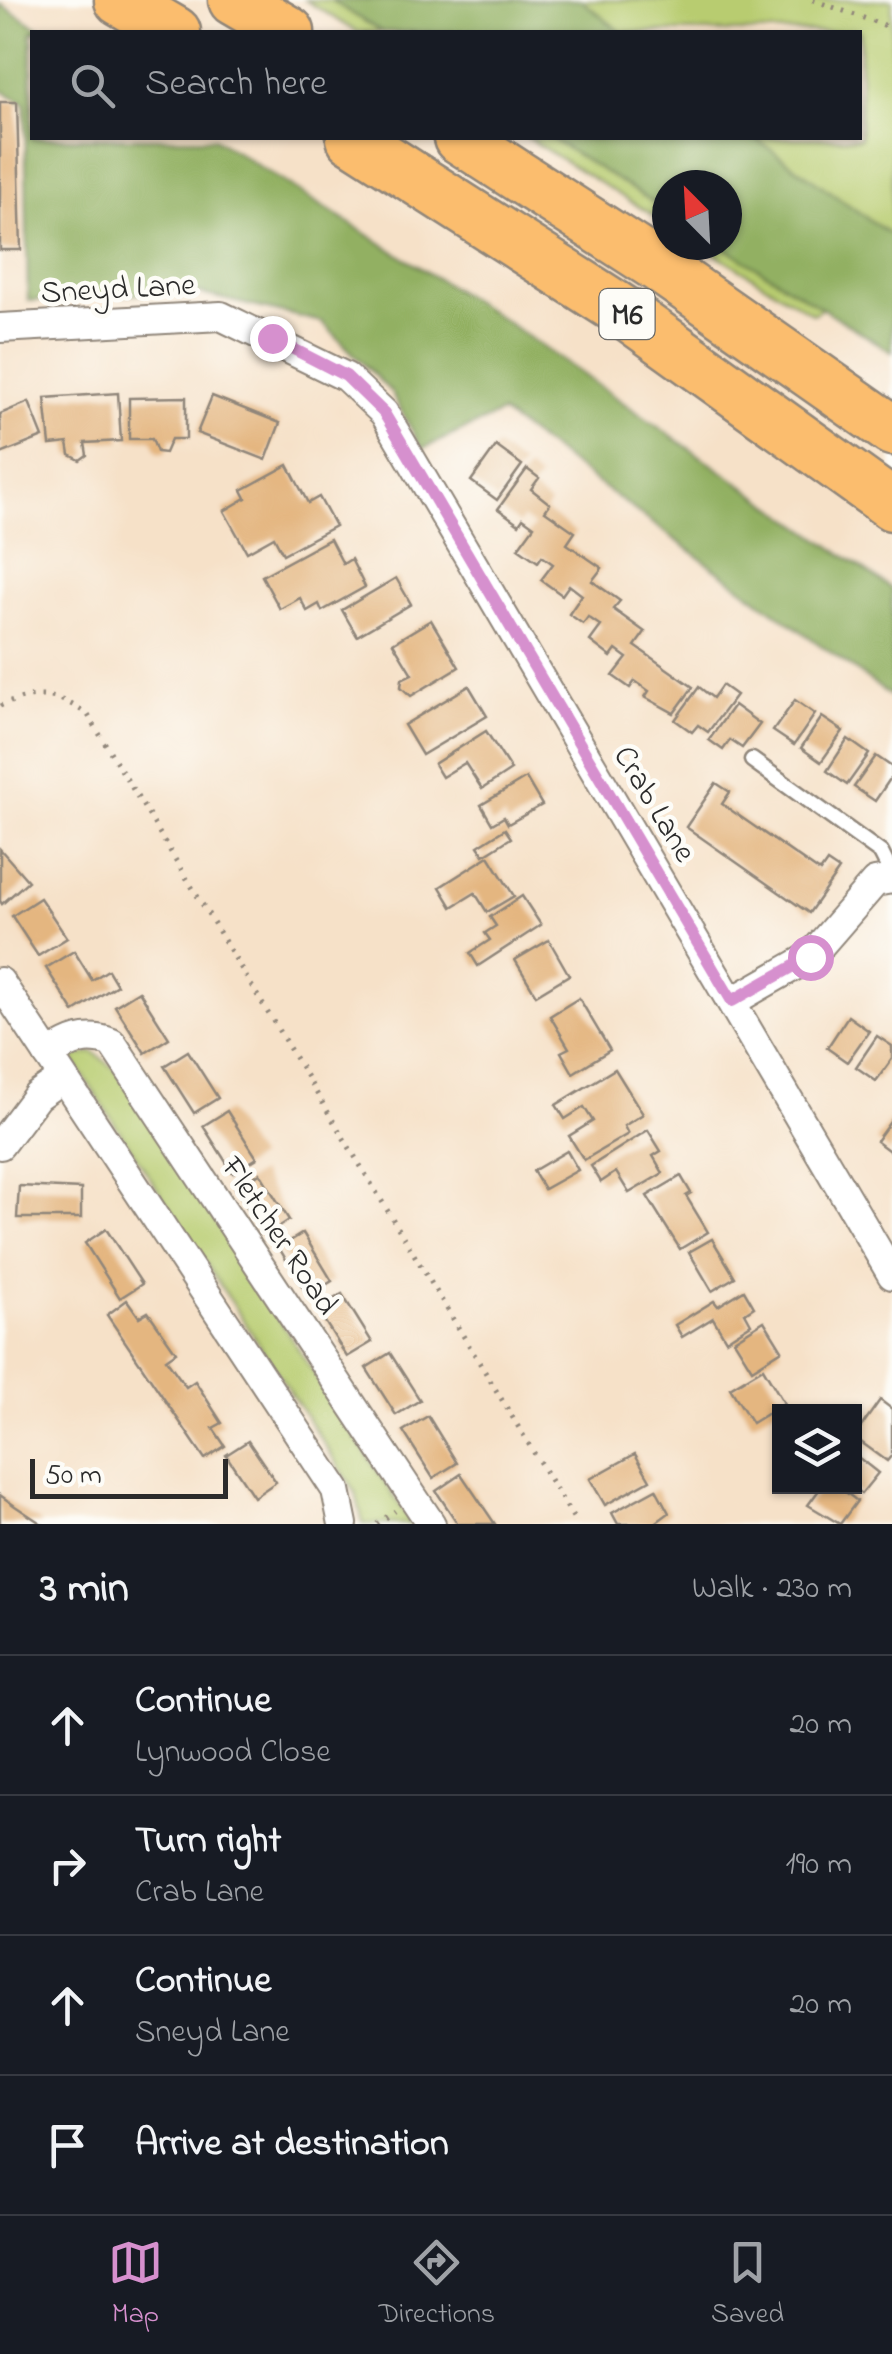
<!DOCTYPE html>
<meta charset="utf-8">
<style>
:root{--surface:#171b24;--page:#242831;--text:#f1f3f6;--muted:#9ea1a6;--line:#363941;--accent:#d690ce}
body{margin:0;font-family:"Indie Flower",sans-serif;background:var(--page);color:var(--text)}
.controls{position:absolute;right:30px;bottom:30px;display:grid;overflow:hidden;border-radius:0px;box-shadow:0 2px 8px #0004}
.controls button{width:90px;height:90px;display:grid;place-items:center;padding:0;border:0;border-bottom:2px solid var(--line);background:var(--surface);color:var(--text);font:50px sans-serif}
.compass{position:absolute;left:652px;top:170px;width:90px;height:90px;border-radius:50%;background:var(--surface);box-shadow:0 2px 8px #0004;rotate:336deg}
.scale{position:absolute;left:30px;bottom:25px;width:198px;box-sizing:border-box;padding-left:10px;border:5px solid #2b2b2b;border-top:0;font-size:28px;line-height:35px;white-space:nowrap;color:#2b2b2b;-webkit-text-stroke:8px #fdfcf7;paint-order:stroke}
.stop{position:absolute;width:30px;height:30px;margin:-22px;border:8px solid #d690ce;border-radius:50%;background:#fff}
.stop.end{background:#d690ce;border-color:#fff;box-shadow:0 2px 10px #0008}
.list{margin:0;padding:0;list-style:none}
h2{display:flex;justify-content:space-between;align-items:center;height:130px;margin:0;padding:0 40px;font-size:42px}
h2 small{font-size:32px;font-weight:400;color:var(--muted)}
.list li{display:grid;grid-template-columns:65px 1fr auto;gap:30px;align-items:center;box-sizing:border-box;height:140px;padding:0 40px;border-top:2px solid var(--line)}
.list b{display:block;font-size:38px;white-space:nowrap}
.list p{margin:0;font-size:32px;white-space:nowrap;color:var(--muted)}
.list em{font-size:32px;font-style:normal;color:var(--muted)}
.icon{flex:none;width:55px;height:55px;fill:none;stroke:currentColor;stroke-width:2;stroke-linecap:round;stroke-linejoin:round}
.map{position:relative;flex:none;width:892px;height:1524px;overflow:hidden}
.search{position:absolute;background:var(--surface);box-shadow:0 2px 8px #0004;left:30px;right:30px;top:30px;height:110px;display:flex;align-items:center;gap:25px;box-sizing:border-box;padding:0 35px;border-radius:0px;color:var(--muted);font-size:38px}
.sheet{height:690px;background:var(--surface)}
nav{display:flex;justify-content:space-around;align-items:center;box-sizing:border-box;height:140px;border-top:2px solid var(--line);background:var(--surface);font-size:28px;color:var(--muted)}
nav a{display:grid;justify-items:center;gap:5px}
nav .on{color:var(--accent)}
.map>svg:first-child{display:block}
</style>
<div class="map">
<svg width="892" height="1524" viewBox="0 0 892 1524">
<rect width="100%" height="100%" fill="#fdfcf7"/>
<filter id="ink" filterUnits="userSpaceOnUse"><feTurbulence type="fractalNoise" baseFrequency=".01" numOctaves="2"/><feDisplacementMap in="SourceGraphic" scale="20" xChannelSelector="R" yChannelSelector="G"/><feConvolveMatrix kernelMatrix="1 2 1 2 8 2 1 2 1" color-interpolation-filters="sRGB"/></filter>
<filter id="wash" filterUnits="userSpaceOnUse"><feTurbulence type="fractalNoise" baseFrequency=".0048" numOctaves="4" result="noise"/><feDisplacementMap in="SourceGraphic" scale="40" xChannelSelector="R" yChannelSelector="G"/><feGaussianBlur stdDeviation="2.25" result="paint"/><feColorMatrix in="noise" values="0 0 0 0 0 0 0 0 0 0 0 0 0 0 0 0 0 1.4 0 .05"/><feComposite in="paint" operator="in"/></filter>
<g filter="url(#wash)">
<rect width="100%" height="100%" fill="#f6e1c8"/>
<!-- green -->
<g fill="#b8cc70" stroke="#727c4e" stroke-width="2.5">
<path d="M305,0h587v267l-79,47 -112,-69h26v-60h-60v39l-140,-86h333v-106h-503z"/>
<path d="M93,1052l25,19 294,453h-49l-7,-31 -285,-436z"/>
</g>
<!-- forest -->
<g fill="#92b062" stroke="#5e6e46" stroke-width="2.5">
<path d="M330,0h251l40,32h-239z"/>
<path d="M0,4l45,28h-13v106h182l294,185 384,266v108l-391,-284 -79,36 -31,-57 -69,-70 -133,-31 -161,10 -3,-198 -25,-13z"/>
<path d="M550,138h205l137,98v116l-171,-107h6v-60h-60v26z"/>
</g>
<g id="blocks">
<!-- building -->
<g fill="#e4b680">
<path d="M0,102h17l4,148h-21z"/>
<path d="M118,393l3,48 -36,2 2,12 -7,5 -10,-5 -2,-12 -18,2 -5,-47z"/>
<path d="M212,396l68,27 -14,37 -69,-27z"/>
<path d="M186,397v42h-15l-6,14 -8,-1 -5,-13h-23v-41z"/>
<path d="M29,402l14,35 -42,17 -1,-40z"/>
<path d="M496,446l26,19 -25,35 -26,-19z"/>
<path d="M288,465l20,38 11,-6 16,29 -52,28 -9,-17 -27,15 -23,-41 22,-13 -4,-8z"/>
<path d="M527,469l12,9 -8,11 19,15 -5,7 30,21 -8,12 35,24 -10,13 28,20 -7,8 32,23 -10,14 58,41 -19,26 -29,-16 4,-6 -14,-10 -5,7 -17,-12 14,-18 -11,-8 -5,7 -21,-16 11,-15 -13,-9 -5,7 -14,-10 13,-19 -13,-10 -7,10 -21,-15 12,-16 -11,-8 -4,6 -20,-14 16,-22 -11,-8 -4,6 -21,-15z"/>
<path d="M330,539l13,25 8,-5 14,28 -43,24 -3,-7 -12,7 -7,-13 -20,11 -18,-33z"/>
<path d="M396,578l15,26 -54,32 -15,-26z"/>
<path d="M431,620l28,47 -48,29 -10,-9 1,-8 10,-5 -19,-31z"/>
<path d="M722,685l14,10 -28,37 -10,-7 -6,7 -17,-12 24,-33 14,11z"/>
<path d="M469,686l18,30 -65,39 -18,-30z"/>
<path d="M795,700l20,14 -21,31 -21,-14z"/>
<path d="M734,705l26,19 -18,24 -12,-8 -7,10 -14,-10z"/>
<path d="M822,717l21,14 -22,31 -20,-14z"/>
<path d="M486,731l25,39 -29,19 -17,-26 -23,14 -8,-13z"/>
<path d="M848,739l21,15 -22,31 -20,-14z"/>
<path d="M876,756l16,11v9l-17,25 -21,-14z"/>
<path d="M526,778l16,27 -34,19 -4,-7 -12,7 -11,-19z"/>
<path d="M716,783l14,9 -8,12 98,68 7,-10 12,8 -30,43 -123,-86z"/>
<path d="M505,829l6,9 -27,17 -6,-9z"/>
<path d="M0,849l28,32 -26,23 -2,-3z"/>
<path d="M489,856l25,40 -27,16 -12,-19 -23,14 -12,-20z"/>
<path d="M522,896l19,29 -63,41 -8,-13 20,-13 -5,-7 11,-7 -6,-9z"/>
<path d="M40,898l27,40 -29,18 -26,-40z"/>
<path d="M549,940l20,35 -33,20 -21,-35z"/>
<path d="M74,951l18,29 16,-10 9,15 -43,27 -28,-44z"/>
<path d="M139,991l30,47 -24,15 -30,-47z"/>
<path d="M579,998l31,52 -37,23 -12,-21 8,-4 -19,-32z"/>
<path d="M848,1016l21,15 -22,31 -20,-14z"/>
<path d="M877,1036l15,10v13l-16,22 -20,-14z"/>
<path d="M188,1051l30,47 -24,15 -30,-47z"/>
<path d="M615,1069l28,45 -19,12 4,8 -44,26 -15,-24 24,-15 -9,-14 -19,12 -9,-14z"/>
<path d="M227,1111l30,47 -24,15 -30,-47z"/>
<path d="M892,1119v34l-16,-12z"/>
<path d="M648,1130l13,21 -8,5 10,17 -34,20 -13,-21 -15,10 -10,-16z"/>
<path d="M567,1151l11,19 -34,19 -11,-18z"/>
<path d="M260,1173l29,47 -24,16 -30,-48z"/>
<path d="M681,1176l10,17 -5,3 22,36 -28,17 -33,-53z"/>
<path d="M19,1186l62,3v29h-64z"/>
<path d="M106,1229l36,55 -22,14 -35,-55z"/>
<path d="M303,1233l29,48 -24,15 -29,-48z"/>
<path d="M712,1239l23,38 -23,14 -23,-39z"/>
<path d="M744,1290l10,17 -9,6 6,11 -25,16 -13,-22 -31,19 -7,-12 39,-24 4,5z"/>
<path d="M342,1294l30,48 -25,15 -30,-48z"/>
<path d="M127,1300l12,17 9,-5 28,40 -10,7 20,28 9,-6 27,42 -9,5 12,18 -20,13 -98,-144z"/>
<path d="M764,1321l18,29 -30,19 -18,-29z"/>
<path d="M390,1353l30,47 -24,15 -30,-47z"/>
<path d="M763,1368l21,35 -32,20 -22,-35z"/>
<path d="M880,1400l12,9v46l-5,6 -33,-24z"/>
<path d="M428,1416l29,47 -24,15 -30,-47z"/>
<path d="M248,1441l28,41 -22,15 -28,-42z"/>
<path d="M635,1454l15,26 -45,25 -15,-26z"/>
<path d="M854,1454l24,19 -17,21 -7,-6z"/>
<path d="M461,1474l34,50h-37l-22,-33z"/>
<path d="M822,1486h16l19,15 -17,23 -32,-19z"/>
<path d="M656,1489l13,24 -15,11h-36l-6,-11z"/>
<path d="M0,1495l15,11 27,18h-42z"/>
</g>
</g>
</g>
<g filter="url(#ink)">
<use href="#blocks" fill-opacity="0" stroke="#90867a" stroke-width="2.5"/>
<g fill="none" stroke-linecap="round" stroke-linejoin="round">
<!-- service casing -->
<g stroke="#90867a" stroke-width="19">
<path id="service" d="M752,760l129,93 11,22"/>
</g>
<!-- minor casing -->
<g stroke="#90867a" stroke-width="32">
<g id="minor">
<path d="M0,328l221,-12 125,61 38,36 508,862"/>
<path d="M0,982l336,508 7,34"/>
<path d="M733,1001l77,-44 65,-75 17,-3"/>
<path d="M48,1055c23,-14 38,-22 64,-12l319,481"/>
<path d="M0,1145l37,-49 26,-18"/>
</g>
</g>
<!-- motorway casing -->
<g stroke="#90867a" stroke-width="55">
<g id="motorway">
<path d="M120,0l55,32"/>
<path d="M234,0l55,32"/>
<path d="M352,138l272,174 268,193"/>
<path d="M459,138l203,131 230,161"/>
</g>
</g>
<!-- path -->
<g stroke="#90867a" stroke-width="5" stroke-dasharray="2.5 8" stroke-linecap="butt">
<path d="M813,0l79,28"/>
<path d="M0,706c35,-15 57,-14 88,9l489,809"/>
<path d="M377,1524l18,-13"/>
</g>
<!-- service -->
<use href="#service" stroke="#fff" stroke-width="14"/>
<!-- minor -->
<use href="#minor" stroke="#fff" stroke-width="28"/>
<!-- motorway -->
<use href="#motorway" stroke="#fbbd6e" stroke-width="50"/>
</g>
</g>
<g fill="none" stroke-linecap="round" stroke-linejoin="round" filter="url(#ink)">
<!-- route -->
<path stroke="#d690ce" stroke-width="12" d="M272,338l74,38 38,37 348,588 78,-44"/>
</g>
<g text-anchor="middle" stroke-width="9" stroke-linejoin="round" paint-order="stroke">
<!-- shield labels -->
<rect fill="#fdfcf7" stroke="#6a6a68" stroke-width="2.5" x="599.5" y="289" width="55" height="50" rx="8"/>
<g font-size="30" font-weight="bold" fill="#2b2b2b">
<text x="627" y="324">M6</text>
</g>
<!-- street labels -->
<g font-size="32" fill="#2b2b2b" stroke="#fdfcf7">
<text transform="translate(118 287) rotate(-3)" y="11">Sneyd Lane</text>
<text transform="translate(656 803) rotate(59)" y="11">Crab Lane</text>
<text transform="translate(281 1235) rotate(56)" y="11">Fletcher Road</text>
</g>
</g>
</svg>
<div class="controls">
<button><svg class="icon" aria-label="layers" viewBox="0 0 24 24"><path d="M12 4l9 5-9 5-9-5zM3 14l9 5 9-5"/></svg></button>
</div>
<svg class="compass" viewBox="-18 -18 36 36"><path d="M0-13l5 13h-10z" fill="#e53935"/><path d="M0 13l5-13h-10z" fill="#9ea1a6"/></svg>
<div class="scale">50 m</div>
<div class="stop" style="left:810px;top:957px"></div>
<div class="stop end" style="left:272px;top:338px"></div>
<div class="search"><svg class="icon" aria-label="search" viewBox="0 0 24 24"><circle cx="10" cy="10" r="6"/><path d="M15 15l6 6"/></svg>Search here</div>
</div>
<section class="sheet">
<h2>3 min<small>Walk · 230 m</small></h2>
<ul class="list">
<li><svg class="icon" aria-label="ahead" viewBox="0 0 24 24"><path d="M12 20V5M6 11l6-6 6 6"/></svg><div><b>Continue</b><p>Lynwood Close</p></div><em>20 m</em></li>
<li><svg class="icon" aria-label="right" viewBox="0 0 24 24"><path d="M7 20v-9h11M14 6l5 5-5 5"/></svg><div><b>Turn right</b><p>Crab Lane</p></div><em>190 m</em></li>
<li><svg class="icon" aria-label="ahead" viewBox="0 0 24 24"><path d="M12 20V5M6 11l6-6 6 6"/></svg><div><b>Continue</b><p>Sneyd Lane</p></div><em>20 m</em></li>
<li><svg class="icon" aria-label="arrive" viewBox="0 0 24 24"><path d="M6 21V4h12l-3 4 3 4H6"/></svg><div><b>Arrive at destination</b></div></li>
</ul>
</section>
<nav>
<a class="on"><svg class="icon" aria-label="map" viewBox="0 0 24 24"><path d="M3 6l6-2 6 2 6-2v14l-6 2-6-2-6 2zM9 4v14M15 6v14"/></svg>Map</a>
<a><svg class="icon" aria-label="directions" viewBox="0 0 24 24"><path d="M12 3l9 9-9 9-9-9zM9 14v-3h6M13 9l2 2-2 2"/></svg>Directions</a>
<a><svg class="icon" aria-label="saved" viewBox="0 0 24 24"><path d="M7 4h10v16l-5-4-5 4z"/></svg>Saved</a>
</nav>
